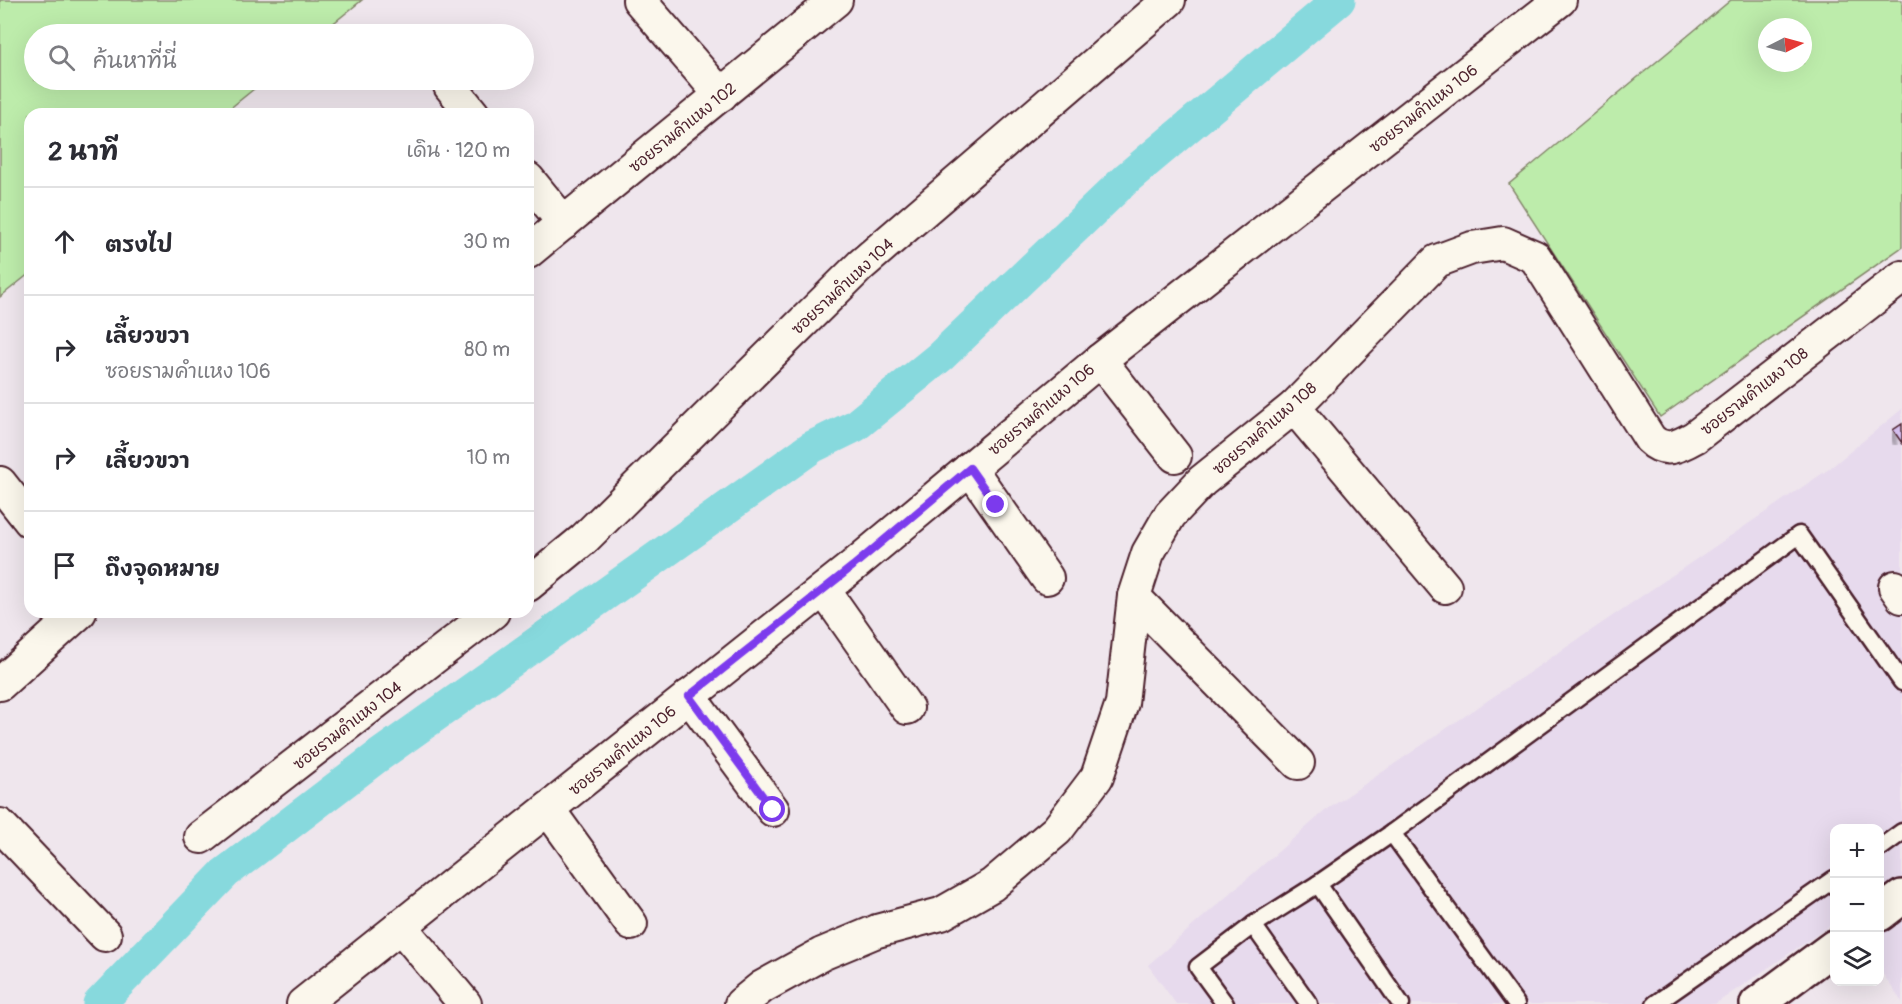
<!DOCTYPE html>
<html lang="th">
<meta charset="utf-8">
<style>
:root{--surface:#fff;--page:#f7f7f7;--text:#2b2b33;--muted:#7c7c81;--line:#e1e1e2}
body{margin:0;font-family:Pangolin,"Playpen Sans Thai",sans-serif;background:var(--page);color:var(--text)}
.controls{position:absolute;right:18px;bottom:18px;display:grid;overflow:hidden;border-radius:12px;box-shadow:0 6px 24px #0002}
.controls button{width:54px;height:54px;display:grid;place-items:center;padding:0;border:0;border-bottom:2px solid var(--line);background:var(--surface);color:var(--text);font:30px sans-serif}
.compass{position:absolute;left:1758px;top:18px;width:54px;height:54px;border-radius:50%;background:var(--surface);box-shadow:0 6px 24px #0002;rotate:84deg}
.stop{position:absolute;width:18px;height:18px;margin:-14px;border:4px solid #7c3aed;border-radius:50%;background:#fff}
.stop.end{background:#7c3aed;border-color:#fff;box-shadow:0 2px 6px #0008}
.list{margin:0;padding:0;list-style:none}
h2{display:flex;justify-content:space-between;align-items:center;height:78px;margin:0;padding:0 24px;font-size:26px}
h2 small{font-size:20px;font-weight:400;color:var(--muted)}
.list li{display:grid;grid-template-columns:39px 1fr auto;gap:18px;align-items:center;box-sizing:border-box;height:108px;padding:0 24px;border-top:2px solid var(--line)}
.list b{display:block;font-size:22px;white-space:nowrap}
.list p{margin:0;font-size:20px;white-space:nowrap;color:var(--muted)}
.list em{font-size:20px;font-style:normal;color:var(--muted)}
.icon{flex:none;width:33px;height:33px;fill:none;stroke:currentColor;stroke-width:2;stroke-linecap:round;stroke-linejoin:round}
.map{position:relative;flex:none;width:1902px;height:1004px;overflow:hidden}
.search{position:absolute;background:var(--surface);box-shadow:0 6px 24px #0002;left:24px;top:24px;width:510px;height:66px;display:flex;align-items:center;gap:15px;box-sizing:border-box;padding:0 21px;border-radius:33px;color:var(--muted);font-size:22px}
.panel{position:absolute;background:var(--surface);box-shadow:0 6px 24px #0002;left:24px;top:108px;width:510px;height:510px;border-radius:18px}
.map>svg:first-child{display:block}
</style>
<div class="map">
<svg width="1902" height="1004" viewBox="0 0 1902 1004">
<defs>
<filter id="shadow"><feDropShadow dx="-5.5" dy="5.5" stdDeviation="1.5" flood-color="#0004"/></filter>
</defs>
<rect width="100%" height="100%" fill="#efe6ed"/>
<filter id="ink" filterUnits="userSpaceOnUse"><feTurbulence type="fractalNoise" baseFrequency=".0167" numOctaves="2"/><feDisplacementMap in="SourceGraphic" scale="12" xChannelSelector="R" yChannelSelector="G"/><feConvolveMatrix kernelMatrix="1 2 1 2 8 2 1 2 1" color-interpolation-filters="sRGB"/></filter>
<g filter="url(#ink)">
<!-- built -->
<path fill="#e7daed" d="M1902,409v593l-22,-32v-142h-46v95l-119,81h-539l-28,-39 177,-154 504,-342z"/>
<!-- green -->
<g fill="#bdecab" stroke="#84866b" stroke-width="1.5" fill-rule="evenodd">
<path d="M0,0h362l-42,34h-286v46h231l-42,34h-193v159l-30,24z"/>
<path d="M1731,0h171v247l-242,170 -151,-233zM1767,27h36v36h-36z"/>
</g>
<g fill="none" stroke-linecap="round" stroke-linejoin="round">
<!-- canal -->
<path stroke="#87d9dd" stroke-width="33" d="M99,1004l126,-131 152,-116 435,-310 43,-21 86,-70 186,-178 212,-178"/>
</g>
<!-- building -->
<path fill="#d4beee" stroke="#4a1f2b" stroke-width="1.5" filter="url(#shadow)" d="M1902,424v19l-9,-13z"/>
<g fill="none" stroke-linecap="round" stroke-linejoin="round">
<!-- service casing -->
<g stroke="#4a1f2b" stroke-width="21">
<g id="service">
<path d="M1392,833l407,-298 103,147"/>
<path d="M1880,848l22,-16"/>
<path d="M1253,925l56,79"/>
<path d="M1225,1004l-27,-37 55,-42 65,-41"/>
<path d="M1401,1004l-83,-120 74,-51 124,171"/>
<path d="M1655,1004l179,-125"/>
</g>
</g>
<!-- minor casing -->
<g stroke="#4a1f2b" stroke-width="36">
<g id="minor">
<path d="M639,0l82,95"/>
<path d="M450,86l23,28"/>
<path d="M528,179l36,44"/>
<path d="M528,252l308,-252"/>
<path d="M1100,360l75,96"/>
<path d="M1294,407l151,180"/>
<path d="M970,468l77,110"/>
<path d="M0,483l30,38"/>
<path d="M528,585l56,-46 277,-274 308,-265"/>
<path d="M1895,587l7,10"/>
<path d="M824,590l83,118"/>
<path d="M1134,597l164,166"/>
<path d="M0,684l80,-72"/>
<path d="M689,696l84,114"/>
<path d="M548,809l83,115"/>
<path d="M0,825l105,110"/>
<path d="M201,837l292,-225"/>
<path d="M400,926l65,78"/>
<path d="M303,1004l550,-438 247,-206 460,-360"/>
<path d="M741,1004l21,-17 60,-33 55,-23 64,-17 51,-29 65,-55 40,-53 25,-74 12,-107 14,-43 22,-38 32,-34 92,-74 143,-146 35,-13 31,-5 32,14 115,182c15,15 29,7 45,-2l207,-160"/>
</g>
</g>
<!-- tertiary casing -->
<g stroke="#4a1f2b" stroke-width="38">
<g id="tertiary">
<path d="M1880,914l22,-17"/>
<path d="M1757,1004l77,-57"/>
</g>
</g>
<!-- service -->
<use href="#service" stroke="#fbf7ec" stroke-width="16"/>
<!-- minor -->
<use href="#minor" stroke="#fbf7ec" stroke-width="32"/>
<!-- tertiary -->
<use href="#tertiary" stroke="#fbf7ec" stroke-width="33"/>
</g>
</g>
<g fill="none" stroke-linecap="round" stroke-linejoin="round" filter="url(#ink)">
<!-- route -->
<path stroke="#7c3aed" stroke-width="8" d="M773,810l-84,-114 164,-130 117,-98 26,37"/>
</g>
<g text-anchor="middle" stroke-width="4.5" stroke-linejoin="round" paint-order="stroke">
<!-- street labels -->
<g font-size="16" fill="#4a1f2b" stroke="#fbf7ec">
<text transform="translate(1423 108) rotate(-38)" y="6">ซอยรามคําแหง 106</text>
<text transform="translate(682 127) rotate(-39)" y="6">ซอยรามคําแหง 102</text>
<text transform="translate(842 286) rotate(-43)" y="6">ซอยรามคําแหง 104</text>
<text transform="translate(1754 391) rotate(-38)" y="6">ซอยรามคำแหง 108</text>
<text transform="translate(1041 409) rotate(-40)" y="6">ซอยรามคําแหง 106</text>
<text transform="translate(1264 428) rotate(-41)" y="6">ซอยรามคำแหง 108</text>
<text transform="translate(347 725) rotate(-38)" y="6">ซอยรามคําแหง 104</text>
<text transform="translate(622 750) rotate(-39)" y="6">ซอยรามคําแหง 106</text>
</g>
</g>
</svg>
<div class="controls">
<button>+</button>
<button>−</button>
<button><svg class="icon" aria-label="layers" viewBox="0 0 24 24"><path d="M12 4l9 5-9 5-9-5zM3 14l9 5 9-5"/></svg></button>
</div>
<svg class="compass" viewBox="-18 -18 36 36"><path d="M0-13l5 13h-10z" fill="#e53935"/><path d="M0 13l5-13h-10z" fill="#7c7c81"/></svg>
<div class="stop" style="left:773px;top:810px"></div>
<div class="stop end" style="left:996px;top:505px"></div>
<div class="search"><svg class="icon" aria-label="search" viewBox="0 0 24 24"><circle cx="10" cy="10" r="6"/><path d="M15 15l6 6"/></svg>ค้นหาที่นี่</div>
<section class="panel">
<h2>2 นาที<small>เดิน · 120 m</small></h2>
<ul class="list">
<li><svg class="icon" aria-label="ahead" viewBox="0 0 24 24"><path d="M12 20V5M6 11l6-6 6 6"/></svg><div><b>ตรงไป</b></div><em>30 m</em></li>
<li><svg class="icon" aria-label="right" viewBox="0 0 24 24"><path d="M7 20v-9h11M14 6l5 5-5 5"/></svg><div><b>เลี้ยวขวา</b><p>ซอยรามคําแหง 106</p></div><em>80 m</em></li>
<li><svg class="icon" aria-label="right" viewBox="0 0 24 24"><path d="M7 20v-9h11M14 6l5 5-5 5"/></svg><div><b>เลี้ยวขวา</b></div><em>10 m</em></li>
<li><svg class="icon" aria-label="arrive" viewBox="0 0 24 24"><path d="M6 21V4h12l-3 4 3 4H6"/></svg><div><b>ถึงจุดหมาย</b></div></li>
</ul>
</section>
</div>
